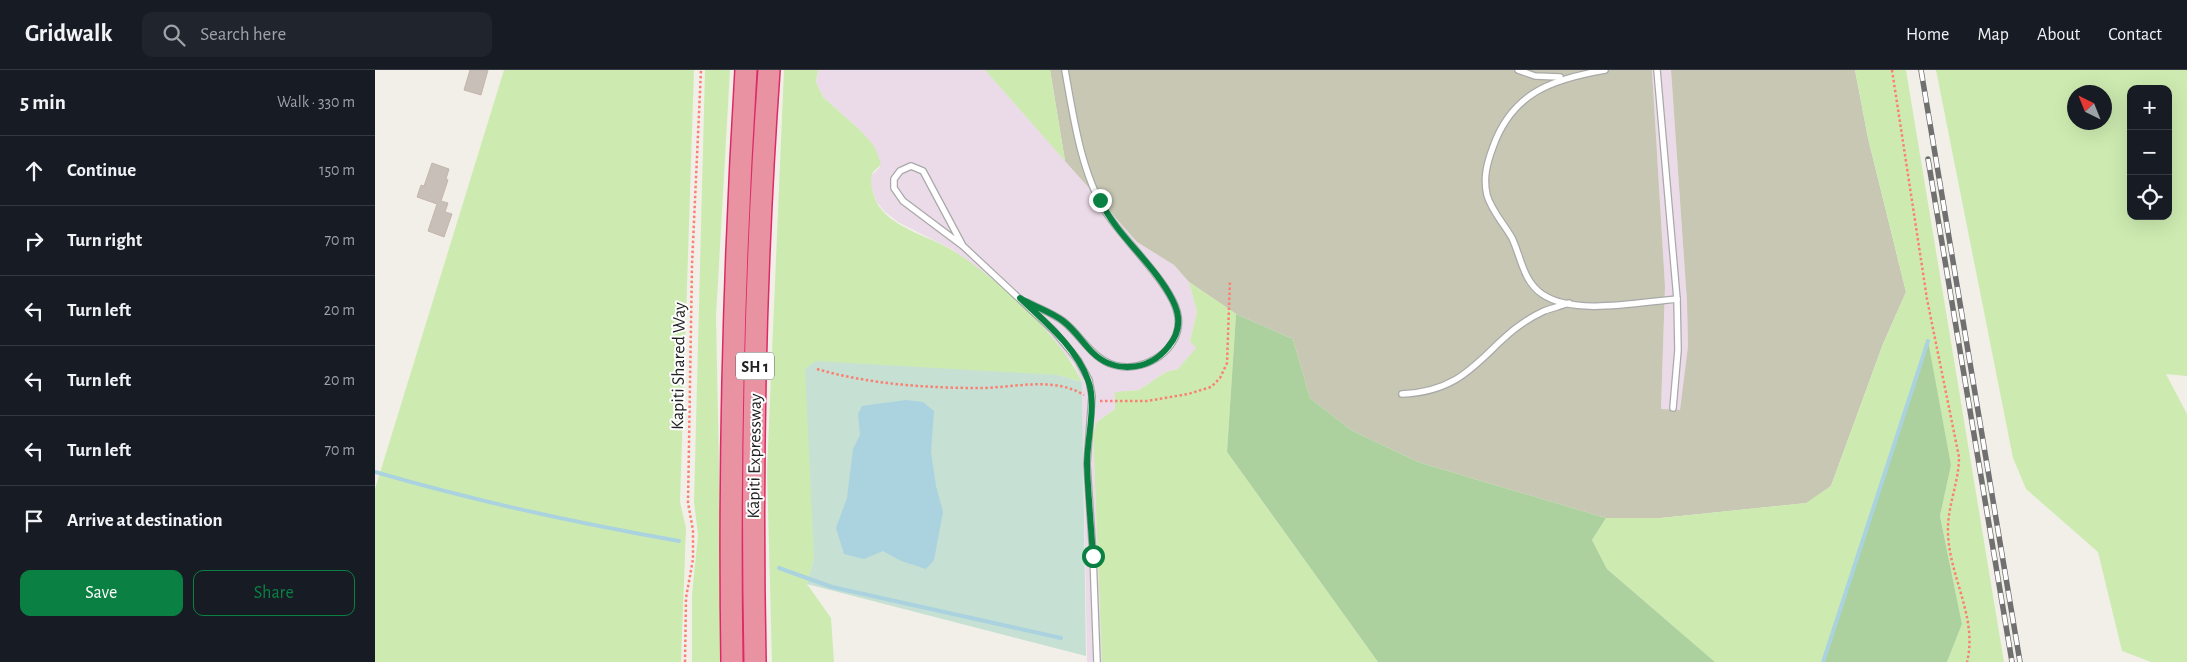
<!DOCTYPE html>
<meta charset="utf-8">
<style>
:root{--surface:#171b24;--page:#20242c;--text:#f1f3f6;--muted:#9ea1a6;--line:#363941;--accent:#0b8043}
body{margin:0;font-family:"Alegreya Sans",sans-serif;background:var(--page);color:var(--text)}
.controls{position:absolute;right:15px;top:15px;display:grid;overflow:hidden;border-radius:10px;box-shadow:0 5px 20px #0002}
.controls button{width:45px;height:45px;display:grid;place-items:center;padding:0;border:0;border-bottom:1px solid var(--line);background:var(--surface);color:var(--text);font:25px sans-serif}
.compass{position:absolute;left:1692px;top:15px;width:45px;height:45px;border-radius:50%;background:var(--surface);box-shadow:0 5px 20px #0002;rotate:317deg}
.stop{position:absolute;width:15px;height:15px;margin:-11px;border:4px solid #0b8043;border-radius:50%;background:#fff}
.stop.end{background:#0b8043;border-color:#fff;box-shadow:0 1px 5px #0008}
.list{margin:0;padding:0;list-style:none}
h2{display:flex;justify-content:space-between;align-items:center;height:65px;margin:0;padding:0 20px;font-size:21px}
h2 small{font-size:16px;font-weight:400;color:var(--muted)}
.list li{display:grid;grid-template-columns:32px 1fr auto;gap:15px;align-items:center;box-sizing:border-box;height:70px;padding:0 20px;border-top:1px solid var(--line)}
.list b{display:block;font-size:19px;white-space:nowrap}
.list em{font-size:16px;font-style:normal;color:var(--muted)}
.actions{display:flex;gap:10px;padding:15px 20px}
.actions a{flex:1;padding:11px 0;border:1px solid var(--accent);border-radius:10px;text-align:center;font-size:18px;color:var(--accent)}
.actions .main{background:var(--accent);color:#fff}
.icon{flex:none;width:28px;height:28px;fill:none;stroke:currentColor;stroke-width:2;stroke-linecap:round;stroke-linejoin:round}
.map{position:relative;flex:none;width:1812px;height:592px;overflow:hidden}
header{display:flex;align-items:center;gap:30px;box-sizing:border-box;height:70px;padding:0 25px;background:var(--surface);border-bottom:1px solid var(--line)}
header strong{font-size:24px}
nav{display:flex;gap:28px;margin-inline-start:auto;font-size:18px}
.search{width:350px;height:45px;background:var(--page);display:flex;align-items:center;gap:12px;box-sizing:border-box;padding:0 18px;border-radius:10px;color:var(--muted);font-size:19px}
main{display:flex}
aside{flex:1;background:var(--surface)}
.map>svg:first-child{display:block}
</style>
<header>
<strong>Gridwalk</strong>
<div class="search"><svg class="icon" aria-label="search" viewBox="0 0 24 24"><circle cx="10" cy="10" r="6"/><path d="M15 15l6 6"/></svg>Search here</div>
<nav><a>Home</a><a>Map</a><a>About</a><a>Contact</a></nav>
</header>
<main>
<aside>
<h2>5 min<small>Walk · 330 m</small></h2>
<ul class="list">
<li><svg class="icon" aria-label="ahead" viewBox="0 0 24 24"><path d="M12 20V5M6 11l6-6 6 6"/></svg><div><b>Continue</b></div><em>150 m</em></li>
<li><svg class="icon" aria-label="right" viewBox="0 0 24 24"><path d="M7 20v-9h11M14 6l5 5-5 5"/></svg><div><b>Turn right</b></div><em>70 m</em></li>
<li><svg class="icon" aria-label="left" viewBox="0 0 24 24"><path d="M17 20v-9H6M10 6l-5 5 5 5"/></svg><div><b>Turn left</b></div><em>20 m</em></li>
<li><svg class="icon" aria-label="left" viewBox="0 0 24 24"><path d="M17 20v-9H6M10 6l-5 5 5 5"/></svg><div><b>Turn left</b></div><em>20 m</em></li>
<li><svg class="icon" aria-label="left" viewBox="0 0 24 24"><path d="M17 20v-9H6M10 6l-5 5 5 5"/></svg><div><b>Turn left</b></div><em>70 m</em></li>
<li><svg class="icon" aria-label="arrive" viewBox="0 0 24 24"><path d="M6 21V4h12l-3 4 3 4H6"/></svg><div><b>Arrive at destination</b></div></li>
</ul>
<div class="actions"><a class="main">Save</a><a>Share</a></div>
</aside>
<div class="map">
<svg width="1812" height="592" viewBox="0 0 1812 592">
<rect width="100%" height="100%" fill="#f2efe9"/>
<!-- industrial -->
<g fill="#ebdbe8">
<path d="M443,0h167l152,172 37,23 15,17 8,30 -7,29 7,7 -19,21 -12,3 -27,18 -13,1 -11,18 -18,13 -4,12 9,228h-15l-5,-280 -9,-19 -120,-113 -55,-28 -14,-11 -8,-10 -5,-16v-9l9,-9 -19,-36 -38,-34 -7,-15z"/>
<path d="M1277,0h19l16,232 1,44 -8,65 -19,-2 4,-123z"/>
</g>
<!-- construction -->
<path fill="#c7c7b4" d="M675,0h602l13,216 -4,123 19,1 8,-64 -1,-44 -16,-232h184l13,68 38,154 -23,52 -52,142 -24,17 -146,15h-55l-188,-56 -67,-32 -41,-32 -17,-59 -57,-25 -47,-32 -15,-17 -37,-23 -72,-81z"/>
<!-- grass -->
<g fill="#cdebb0" fill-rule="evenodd">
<path d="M129,0h190l-14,432 6,26 -5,134h-306v-173z"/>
<path d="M330,0h25l-14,247 7,345h-31v-67l6,-60 -4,-33z"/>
<path d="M409,0h34l-2,12 7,15 38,34 13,15 7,17c-2,5 -4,5 -7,8 -6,7 -1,22 2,30 12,26 53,35 76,49 45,28 108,85 130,132l-24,-7 -244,183 -7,26 24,34 3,44h-62l-5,-191z"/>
<path d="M610,0h65l15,91z"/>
<path d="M1480,0h51l98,592h-57l15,-38 -22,-108 11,-51 -24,-123 -104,320h-108l-108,-93 -15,-29 14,-22h55l145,-15 25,-17 52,-142 23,-52 -38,-154z"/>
<path d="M1561,0h251v306l-21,-2 21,40v248h-36l-29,-11 -24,-99 -72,-63 -13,-31zM1756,19h37v127h-37zM1700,22h30v30h-30z"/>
<path d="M814,212l47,32 -9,138 151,210h-276l-9,-228 4,-12 18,-13v-17l24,-2 27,-18 12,-3 18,-21 -6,-7 7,-29z"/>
</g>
<!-- forest -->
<g fill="#add19e">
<path d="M861,244l57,25 17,59 41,32 67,32 188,56 -14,22 15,29 108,93h-337l-151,-210z"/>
<path d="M1553,271l23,124 -11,51 22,108 -15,38h-124z"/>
</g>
<!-- wetland -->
<path fill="#c6e0d4" d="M441,291l242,14 24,7 4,274 -279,-72 7,-26 -9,-189z"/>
<!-- water -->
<path fill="#aad3df" d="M531,330l17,2 11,9 -3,41 5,34 7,26 -9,48 -8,9 -25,-8 -18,-10 -19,8 -20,-5 -8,-26 11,-30 6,-49 7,-14 -2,-21 4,-8z"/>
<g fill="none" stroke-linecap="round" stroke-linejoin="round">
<!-- stream -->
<g stroke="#aad3df" stroke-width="4">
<path d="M0,402c100,29 201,51 304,69"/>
<path d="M404,498l53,19 229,51"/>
<path d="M1448,592l105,-321"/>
</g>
</g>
<!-- building -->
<g fill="#c7bfb8" stroke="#c4b6ab">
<path d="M95,0h18l-7,25 -17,-5z"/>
<path d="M57,93l17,6 -3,10 2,1 -7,21 7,2 -3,9 7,2 -8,23 -16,-6 9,-27 -20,-7 4,-12 3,1z"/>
</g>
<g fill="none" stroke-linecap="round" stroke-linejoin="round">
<!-- service casing -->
<g stroke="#a9a9a9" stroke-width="8">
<g id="service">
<path d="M1143,0l17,6 25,1"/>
<path d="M1230,0c-53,9 -93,23 -112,77 -6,16 -10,31 -6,48 4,15 17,29 25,43 9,19 11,43 30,56 32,22 98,8 135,5"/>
<path d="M1282,0l20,229 1,51 -5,58"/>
<path d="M588,176l-40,-75 -12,-5 -11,5 -6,8v9l9,13 60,45 91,85 24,29 11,20 3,16 -5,68 6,92 4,106"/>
<path d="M651,232c13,6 26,11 37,19 18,14 29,38 51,44 29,9 69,-15 64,-49 -4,-30 -55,-76 -73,-105 -24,-39 -32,-96 -40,-141"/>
<path d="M1027,324c76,-3 83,-56 142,-83 8,-3 17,-5 25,-8"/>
</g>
</g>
<!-- motorway casing -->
<g stroke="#dc2a67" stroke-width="24">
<g id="motorway">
<path d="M357,592c-3,-197 2,-395 14,-592"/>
<path d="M380,592c-4,-197 0,-395 14,-592"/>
</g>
</g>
<!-- path -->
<g stroke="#fa8072" stroke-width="2.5" stroke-dasharray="2.5 2.5" stroke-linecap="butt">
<path d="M1517,0l35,229 32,158c0,26 -12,49 -11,76 1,43 30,85 19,129"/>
<path d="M442,299c51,15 109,19 162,19 35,0 74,-12 105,7"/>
<path d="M725,331h47l41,-7 23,-7 9,-9 7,-15 3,-83"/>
<path d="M310,592l1,-64 7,-39v-29l-5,-27 4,-238 9,-195"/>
</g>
<!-- service -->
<use href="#service" stroke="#fff" stroke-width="5.5"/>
<!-- motorway -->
<use href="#motorway" stroke="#e892a2" stroke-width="21"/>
<!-- rail casing -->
<g stroke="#707070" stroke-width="5.5">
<g id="rail">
<path d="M1546,0l99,592"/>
<path d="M1553,89l84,503"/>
</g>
</g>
<!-- rail -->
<use href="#rail" stroke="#fff" stroke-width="4" stroke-dasharray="11" stroke-linecap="butt"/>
</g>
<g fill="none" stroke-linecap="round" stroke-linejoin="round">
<!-- route -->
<path stroke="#0b8043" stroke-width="6" d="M718,486c-2,-31 -5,-62 -6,-92 0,-26 10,-60 1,-84 -12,-33 -43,-58 -68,-82 14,9 30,13 43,23 12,9 19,21 29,31 22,22 57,19 76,-5 12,-14 13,-30 5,-46 -18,-37 -55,-63 -73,-101"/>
</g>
<g text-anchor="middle" stroke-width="4" stroke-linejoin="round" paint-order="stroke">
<!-- shield labels -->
<rect fill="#fff" stroke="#646464" stroke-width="1" x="361" y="282.5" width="38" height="27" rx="4"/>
<g font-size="16" font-weight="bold" fill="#222">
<text x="380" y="302">SH 1</text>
</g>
<!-- street labels -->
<g font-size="18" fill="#222" stroke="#fff">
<text transform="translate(303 296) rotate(-89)" y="6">Kapiti Shared Way</text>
<text transform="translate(379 386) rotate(-89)" y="6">Kāpiti Expressway</text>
</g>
</g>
</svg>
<div class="controls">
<button>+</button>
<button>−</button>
<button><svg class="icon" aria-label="locate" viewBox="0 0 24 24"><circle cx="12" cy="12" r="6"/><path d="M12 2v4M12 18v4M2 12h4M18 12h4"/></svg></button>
</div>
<svg class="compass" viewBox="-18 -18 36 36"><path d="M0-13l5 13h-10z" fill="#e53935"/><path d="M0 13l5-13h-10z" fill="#9ea1a6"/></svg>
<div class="stop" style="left:718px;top:486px"></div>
<div class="stop end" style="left:725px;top:130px"></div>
</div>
</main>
